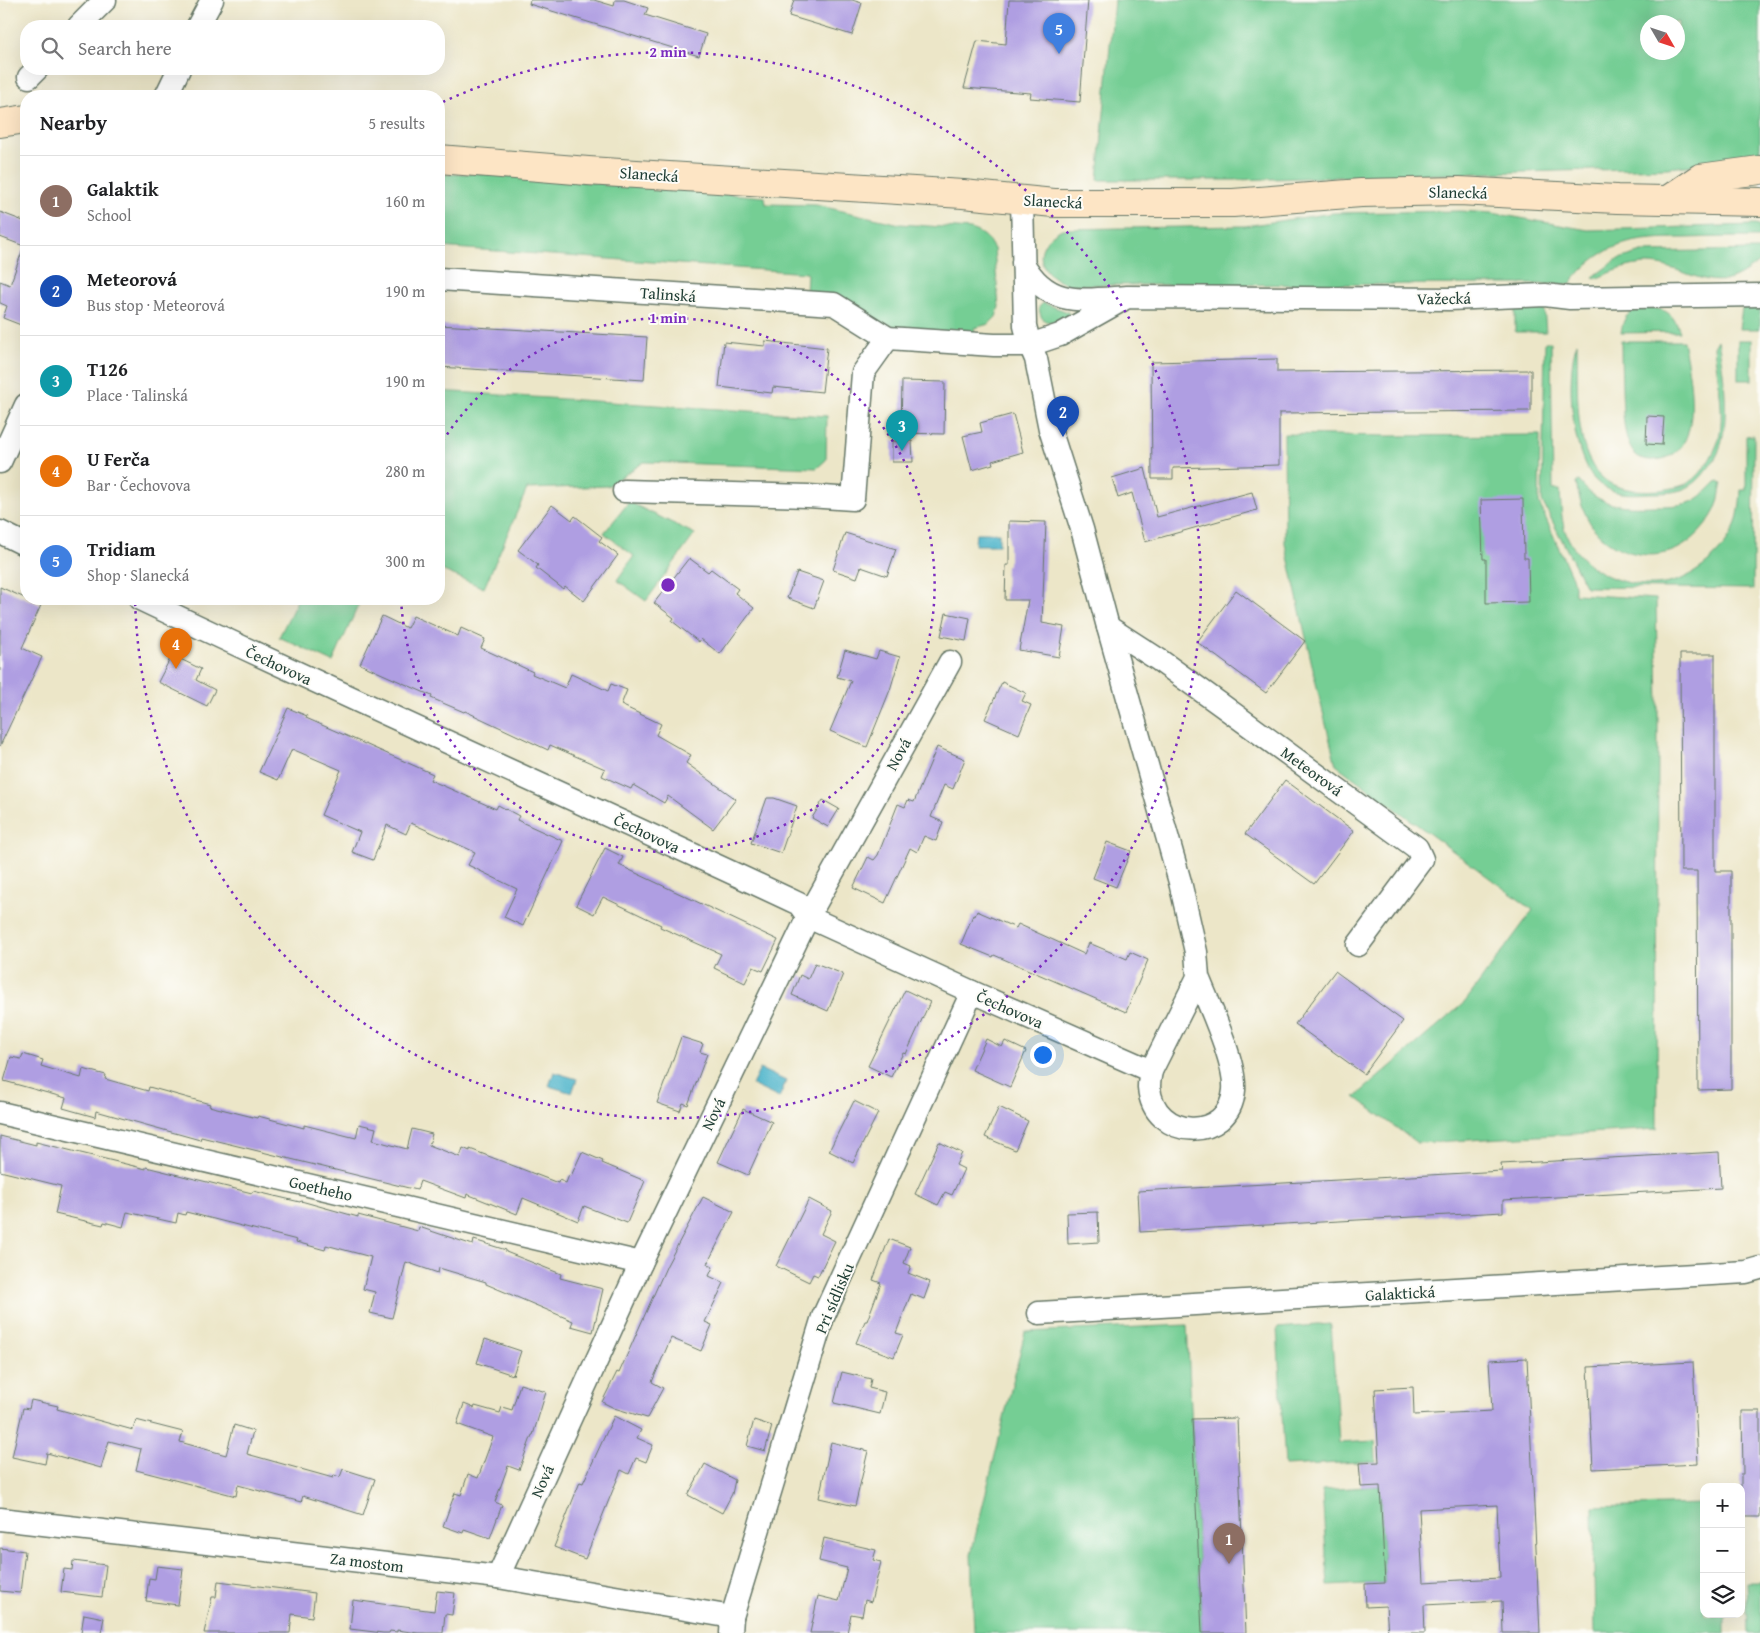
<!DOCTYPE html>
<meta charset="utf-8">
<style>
:root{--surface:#fff;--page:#f2f2f2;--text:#202124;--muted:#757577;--line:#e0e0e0;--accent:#0f766e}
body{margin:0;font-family:"Gentium Book Plus",serif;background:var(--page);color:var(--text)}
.controls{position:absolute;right:15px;bottom:15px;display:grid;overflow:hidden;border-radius:10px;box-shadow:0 5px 20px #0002}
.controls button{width:45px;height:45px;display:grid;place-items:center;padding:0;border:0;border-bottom:1px solid var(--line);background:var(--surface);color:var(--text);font:25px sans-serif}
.compass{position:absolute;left:1640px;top:15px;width:45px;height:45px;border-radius:50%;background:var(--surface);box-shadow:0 5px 20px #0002;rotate:129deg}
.you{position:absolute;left:1042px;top:1054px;width:18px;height:18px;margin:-12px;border:4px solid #fff;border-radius:50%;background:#1a73e8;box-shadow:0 0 0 8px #1a73e833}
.badge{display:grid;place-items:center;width:32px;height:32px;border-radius:50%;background:var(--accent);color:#fff;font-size:16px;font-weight:700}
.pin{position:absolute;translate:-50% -41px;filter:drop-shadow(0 1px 2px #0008)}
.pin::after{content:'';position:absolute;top:26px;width:18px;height:15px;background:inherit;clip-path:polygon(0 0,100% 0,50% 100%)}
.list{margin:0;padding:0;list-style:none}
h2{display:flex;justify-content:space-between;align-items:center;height:65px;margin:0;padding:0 20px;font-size:21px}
h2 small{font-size:16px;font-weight:400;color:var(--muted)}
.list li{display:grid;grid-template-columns:32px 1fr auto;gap:15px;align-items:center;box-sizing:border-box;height:90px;padding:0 20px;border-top:1px solid var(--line)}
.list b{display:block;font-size:19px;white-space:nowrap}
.list p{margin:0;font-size:16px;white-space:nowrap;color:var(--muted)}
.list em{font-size:16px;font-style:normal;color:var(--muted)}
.icon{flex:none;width:28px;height:28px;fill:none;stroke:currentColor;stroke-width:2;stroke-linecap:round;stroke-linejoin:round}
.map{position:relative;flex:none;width:1760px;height:1633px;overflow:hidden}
.search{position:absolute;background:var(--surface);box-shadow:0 5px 20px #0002;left:20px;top:20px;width:425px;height:55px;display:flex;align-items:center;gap:12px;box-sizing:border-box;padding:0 18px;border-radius:20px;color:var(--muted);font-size:19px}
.panel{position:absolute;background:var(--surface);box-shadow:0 5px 20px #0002;left:20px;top:90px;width:425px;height:515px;border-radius:20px}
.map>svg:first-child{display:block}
</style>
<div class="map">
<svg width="1760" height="1633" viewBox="0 0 1760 1633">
<rect width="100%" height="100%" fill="#fdfcf7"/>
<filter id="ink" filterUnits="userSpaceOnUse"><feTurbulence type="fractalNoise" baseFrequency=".02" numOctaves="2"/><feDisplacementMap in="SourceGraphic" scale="10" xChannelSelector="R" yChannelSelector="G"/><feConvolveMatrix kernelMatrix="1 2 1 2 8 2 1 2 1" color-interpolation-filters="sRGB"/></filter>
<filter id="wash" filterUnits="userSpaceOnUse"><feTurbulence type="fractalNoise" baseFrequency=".0096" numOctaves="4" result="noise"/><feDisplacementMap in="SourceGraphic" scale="20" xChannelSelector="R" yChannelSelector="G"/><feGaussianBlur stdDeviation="1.12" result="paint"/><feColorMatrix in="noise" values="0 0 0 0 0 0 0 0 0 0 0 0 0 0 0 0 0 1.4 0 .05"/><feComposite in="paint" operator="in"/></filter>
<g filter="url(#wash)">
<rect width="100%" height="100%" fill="#ece6c8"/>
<!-- green -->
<g fill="#74ce94" stroke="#4a8664" fill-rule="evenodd">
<path d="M1114,0h646v158l-92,10 -436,12h-134zM1648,22h30v30h-30z"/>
<path d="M477,173l288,24 1,7 50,1 84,19 70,5 8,3 9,6 7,11 5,58 -3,10 -7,7 -15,4 1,7 -72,-5 -97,-36 1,-21 -368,-26v-72z"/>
<path d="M1460,211l32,2 96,17 167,-5 5,1v11c-25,0 -49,0 -74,1 -50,0 -84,3 -116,46l-500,1c-32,-9 -41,-39 -8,-56l183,-3 88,-13z"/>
<path d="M1760,250v11c-8,6 -16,13 -26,17 -29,11 -57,-14 -86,-14 -19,0 -36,8 -53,15l-2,-2 23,-17 26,-8z"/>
<path d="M1043,303l25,9v5c-16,5 -27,11 -29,-10z"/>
<path d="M1760,307v22h-21l3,-21z"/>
<path d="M1515,308h29l2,24h-31z"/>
<path d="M1646,308c20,0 27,5 34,24l-59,1c3,-19 7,-21 25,-25z"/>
<path d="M1718,340c6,34 13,81 0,113 -3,7 -8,13 -13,19 -6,8 -14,15 -24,18 -10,3 -20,3 -30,3 -20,1 -38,3 -54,-11 -26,-23 -32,-108 -20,-139 1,35 -3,90 14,120 5,10 14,19 25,23 17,7 57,6 74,-4 12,-7 23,-27 28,-40 8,-27 -1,-67 -4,-95z"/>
<rect x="1738" y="340" width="14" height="40"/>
<path d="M1621,341h62c7,34 25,119 -31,119 -12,0 -19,-5 -23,-16 -4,-9 -5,-21 -6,-30 -1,-25 -2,-49 -2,-73z"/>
<path d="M1545,342h6l2,148h7c1,14 1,28 5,41 15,41 64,61 104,52 23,-5 48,-25 60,-45 9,-13 11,-32 12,-48h5v-54l8,-1 -1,154 -167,-2 -44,-86z"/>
<path d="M439,391l388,25 -1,44 -9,8 -173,-6 -36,24 -81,3 -43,99 -45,-19z"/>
<path d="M1284,434l103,2 153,-1 -1,68 34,77 2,14 81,5 2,109 -1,421 -240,14 -62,-46 110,-95 68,-92 -197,-145 -18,-73 -33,-149z"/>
<path d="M1579,481c20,26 43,26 74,25 13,0 26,0 38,-4 10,-4 18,-13 25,-20l3,-1 3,2c-2,9 -3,20 -8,29 -8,15 -22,30 -37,37 -29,14 -68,2 -85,-23 -9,-14 -13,-28 -16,-43z"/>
<path d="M629,502l66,32 -49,67 -29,-21 17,-24 -30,-23z"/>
<path d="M298,599h63l-28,63 -54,-25z"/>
<path d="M1331,1324l8,119 36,-2 1,20 -91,5 -8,-138z"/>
<path d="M1187,1325l15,308h-228l-3,-79 54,-222z"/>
<path d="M1380,1486l5,97 -57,3 -6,-96z"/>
<path d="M1704,1504v110h21v19h-130l-2,-126z"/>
<path d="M1746,1582h14v51h-12z"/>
</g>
<!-- water -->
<g fill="#4bb4ca" stroke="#35787f">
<path d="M976,533h23v12h-24z"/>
<path d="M760,1069l26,12 -7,17 -27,-13z"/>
<path d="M554,1072l23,7 -5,14 -23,-7z"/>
</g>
<g id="blocks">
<!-- building -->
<g fill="#af9ee2" fill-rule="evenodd">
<path d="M530,0h64l20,6 1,-6h9l24,8 -3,7 61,19 -7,22 -170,-52z"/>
<path d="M794,0h58l10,3 -10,32 -63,-19z"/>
<path d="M1009,0h79l-8,102 -50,-4 1,-5 -67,-5 13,-47 29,3z"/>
<path d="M0,212l26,10v105l-23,-9 4,-12 -7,-3v-22l10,4 14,-39 -24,-9z"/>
<path d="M439,325l208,12 -3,43 -205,-13z"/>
<path d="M765,341l62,7 -5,44 -49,-5 -1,6 -53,-6 5,-45 41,4z"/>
<path d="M1277,359v13l254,-2v41l-252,2v52l-106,3v11h-21l-1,-117z"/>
<path d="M902,381l43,1 -1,52 -43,-1z"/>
<path d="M1013,414l10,38 -31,9 1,3 -21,6 -9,-34 19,-4 -2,-9z"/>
<path d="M1647,416l17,1 -2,28 -16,-1z"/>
<path d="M892,441h20l1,21h-21z"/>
<path d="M1145,468l12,49 95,-25 5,18 -112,32 -13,-49 -14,5 -6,-20z"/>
<path d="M1523,499l1,59h4l1,44 -43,1v-44h-3l-2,-59z"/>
<path d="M552,505l20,15 3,-4 27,21 -3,4 19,14 -34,46 -19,-15 -2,3 -27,-21 2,-3 -20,-15z"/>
<path d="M1009,521l37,1 -4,101 22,4 -5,30 -40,-7 9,-50h-23l1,-35h3z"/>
<path d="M845,533l51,16 -9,27 -26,-9 -4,11 -24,-8z"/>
<path d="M689,558l19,14 3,-3 27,20 -3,4 19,15 -34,46 -19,-15 -2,3 -27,-21 2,-3 -20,-15z"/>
<path d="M797,572l27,9 -10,27 -27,-10z"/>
<path d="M0,587l41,18 -19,43 20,9 -42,89z"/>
<path d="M1236,590l69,51 -39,52 -69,-51z"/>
<path d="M946,613l24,5 -4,23 -25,-5z"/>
<path d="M382,616l25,12 6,-12 45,20 3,-8 24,11 -4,9 52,24 -1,2 33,14 6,-14 37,17 3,-7 16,6 -6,15 40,19 -5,11 35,20 -5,8 50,36 -23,30 -45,-33 -4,7 -31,-18 -2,4 -29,-13 3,-7 -55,-24 -2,5 -83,-39 -1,1 -33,-14 1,-2 -72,-32z"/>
<path d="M845,650l31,9 3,-8 21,6 -10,33 -23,57 -37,-16 21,-50 -14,-4z"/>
<path d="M1680,654h35v217h16v218l-33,1 -1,-219h-16z"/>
<path d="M172,655l29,14 -5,11 19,10 -8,16 -49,-24z"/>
<path d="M1002,682l24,11 -4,8 9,4 -12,29 -34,-15z"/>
<path d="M288,708l19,8 -1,2 127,56 -3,6 66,29 2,-4 21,11 -2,4 46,21 -40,85 -19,-9 13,-28 -49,-24 7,-13 -64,-29 -5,11 -19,-9 -14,35 -21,-8 8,-20 -39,-17 20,-45 -49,-21 -14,31 -19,-8z"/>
<path d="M937,747l28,12 -12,30 -9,-4 -13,32 12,5 -7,19 -12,-5 -7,16 -7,-4 -25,55 -32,-15 15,-31 6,3 4,-5 20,-51 7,3 3,-7 6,2z"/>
<path d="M1285,780l69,51 -40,53 -69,-50z"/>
<path d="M767,798h7l23,8 -16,47 -30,-10z"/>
<path d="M823,800l16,9 -11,18 -16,-9z"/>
<path d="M1107,842l24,9 -15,36 -23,-9z"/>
<path d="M605,848l18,9 -4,8 159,75 -15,31 -10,-4 -8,16 -31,-15 7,-14 -61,-27 1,-2 -58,-28 -9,17 -18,-9z"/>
<path d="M977,911l39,17 2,-4 66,30 5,-11 38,16 3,-7 18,8 -22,52 -132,-57 -1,2 -32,-13 12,-29 2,1z"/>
<path d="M815,963l28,11 -15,37 -36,-16 8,-20 8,4z"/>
<path d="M1335,971l68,50 -39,53 -69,-50z"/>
<path d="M905,990l25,12 -24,52 -3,-1 -12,24 -23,-11z"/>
<path d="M681,1037l22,7 -3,8 7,2 -19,51 -5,-2 -3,8 -23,-8z"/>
<path d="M986,1039l16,8 3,-6 21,10 -16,36 -38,-17z"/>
<path d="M23,1054l20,6 -2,6 40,12 2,-9 23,6 -1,4 43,12 1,-4 61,17 -1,2 48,12 1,-2 46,12v-3l52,13 3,-14 17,4 -3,12 34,9 5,-20 20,5 -3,11 31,12 3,-9 7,3v-2l88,34 1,-3 7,3 3,-8 2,1 11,-24 21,9 -1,2 43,18 -18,42 -43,-17 -6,15 -55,-23 -6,16 -50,-20 -1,4 -46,-17 -3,9 -216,-53 -1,3 -104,-29 -1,6 -32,-9 3,-10 -62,-17 7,-24 10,2z"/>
<path d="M854,1101l24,12 -25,50 -24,-12z"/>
<path d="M999,1107l29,14 -13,29 -30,-13z"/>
<path d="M743,1109l29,13 -24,53 -30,-13z"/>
<path d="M0,1136l36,9v-3l110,27v-2l106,26 1,-2 47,11 1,-1 57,16v-2l60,16 1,-4 54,18 1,-5 32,10v2l55,22 -1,4 43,11 -10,43 -22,-6 2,-5 -87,-37v-2l-47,-14 -1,5 -32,-11 -14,56 -22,-5 5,-21 -12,-3 8,-32 -45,-12 -1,5 -29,-8 1,-2 -111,-28 -1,3 -7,-2 -2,10 -49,-11 -4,15 -19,-5 -1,3 -48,-11 6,-28 -61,-15z"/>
<path d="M939,1142l23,11 -6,12 8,4 -12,26 -7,-3 -7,13 -23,-11z"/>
<path d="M1719,1152l2,36 -218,12v12l-363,20 -2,-41 364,-20 -1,-7z"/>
<path d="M703,1197l31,15 -27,52 6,3 -4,9 15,7 -19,39 7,3 -11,26 -30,-13 -19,44 11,6 -16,30 -33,-10 -12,-6 15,-30 2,1 48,-108z"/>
<path d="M809,1199l23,12 -11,23 14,7 -17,35 -5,-2 -4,8 -33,-16z"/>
<path d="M1098,1212l1,30 -31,2 -1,-31z"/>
<path d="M889,1239l21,8 -6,16 7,3 -3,7 22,9 -6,17 -13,-5 -15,39 7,2 -9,22 -38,-14 9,-22h2l14,-38 -8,-3z"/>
<path d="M485,1339l36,12 -8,24 -36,-12z"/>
<path d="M1527,1358l13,275h-37l-1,-32 -78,4 1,28h-37l-2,-27 -20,1 -1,-23 20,-1 -5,-97 -19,1 -2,-24 20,-1 -4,-73 38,-2 1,28 78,-4 -3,-51zM1497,1505l3,73 -77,4 -4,-73z"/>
<path d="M1693,1362l5,102 -105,5 -5,-102z"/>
<path d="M842,1372l29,7 -2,9 16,4 -5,22 -46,-11z"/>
<path d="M520,1384l26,8 -13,43h-1l-13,35 -11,-4 -13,36 7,3 -12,33 -26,-9 -1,4 -20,-7 12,-33 6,2 7,-21 10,4 15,-41 -36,-13 7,-20 10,4 1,-2 25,7 2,-6 10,3z"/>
<path d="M31,1400l27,6 -1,3 76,21 3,-10 47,12 -3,10 46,13 8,-30 19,6 -6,23 86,24 1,-3 6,2 3,-8 32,10 -12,36 -60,-19 -2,6 -63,-17 -2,11 -100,-26 5,-21 -32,-8 -8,27 -54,-15 -2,11 -33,-7 11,-49 6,1z"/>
<path d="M1742,1411h18v106h-19v-43h2z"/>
<path d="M614,1416l27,14 -4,8 16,7 -7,17 -10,-4 -7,16 -8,-4 -36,89 -31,-12 26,-65 3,1z"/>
<path d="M1237,1418l9,215h-44l-10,-214z"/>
<path d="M754,1420l18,6 -7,25 -18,-5z"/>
<path d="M831,1442l37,9 -13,55 -36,-8z"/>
<path d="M705,1464l30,16 -3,14 -10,19 -34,-18z"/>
<path d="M824,1538l52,12 -3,10 8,2 -10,40 -6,-2 -3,16 -11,-2 -4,19h-37l8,-37 21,5 8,-33 -28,-7z"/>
<path d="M0,1548l25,3 -5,42 -20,-2z"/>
<path d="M73,1561l33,4 -4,32 -41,-5 3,-23 8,1z"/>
<path d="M157,1566l26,3 -5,36 -32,-4 3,-23 6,1z"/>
<path d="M218,1581l97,12 -3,24 -20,-3 -2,19h-86l8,-36h4z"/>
<path d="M437,1591l18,2 -3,22 -7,-1 -2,19h-25l-21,-3v2l-7,-1 -1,2h-6l-33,-4 3,-29 81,11z"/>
<path d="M84,1614l20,4 -3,15h-20z"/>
</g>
</g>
</g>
<g filter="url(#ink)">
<use href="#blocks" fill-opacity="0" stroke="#677868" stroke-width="1"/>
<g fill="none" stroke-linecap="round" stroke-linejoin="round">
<!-- minor casing -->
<g stroke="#677868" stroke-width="25">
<g id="minor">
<path d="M79,26l26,-26"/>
<path d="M198,26l14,-26"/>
<path d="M29,77l8,-8"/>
<path d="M166,96l13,-27"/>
<path d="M1022,200l3,126 5,19 6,14 14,70 32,100 26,98 72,255 16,70 2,25 -47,94c-1,5 -2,11 -2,16 4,54 81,56 85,3 2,-28 -25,-85 -36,-113"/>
<path d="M1023,263c25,45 60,37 104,34l322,2 96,-4 25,3 190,-3"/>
<path d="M439,279l395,25 54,34 106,7h36l30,-10 62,-35"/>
<path d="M0,462l26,-57"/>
<path d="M624,491l184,5 45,3 10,-126 25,-35"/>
<path d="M0,532l26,13"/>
<path d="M140,599c218,104 440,202 659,305l9,13 164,75 179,79"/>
<path d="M1108,627l51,33 61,44 197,144 5,11 -64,86"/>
<path d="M0,1113l641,150"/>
<path d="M1039,1313l707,-41 14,-4"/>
<path d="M0,1519l498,58 234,40"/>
<path d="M498,1577l143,-314 167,-346 142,-255"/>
<path d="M731,1633l1,-16 91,-300 149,-325"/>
</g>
</g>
<!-- secondary casing -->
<g stroke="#677868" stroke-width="30">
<g id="secondary">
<path d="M0,123l26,-4"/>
<path d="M439,159l149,12 375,23 91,9h179l128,-10 98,-2 158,8 143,3"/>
<path d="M1669,199l31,-21 60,-8"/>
</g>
</g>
<!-- minor -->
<use href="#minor" stroke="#fff" stroke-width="22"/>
<!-- secondary -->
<use href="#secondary" stroke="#fde5c5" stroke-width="28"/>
</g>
</g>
<!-- distance rings -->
<g fill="none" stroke="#7b2cbf" stroke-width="2.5" stroke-dasharray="2.5 5">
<path d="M439 447A267 267 0 1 1 401 599"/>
<path d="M443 102A533 533 0 1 1 135 599"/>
</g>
<g text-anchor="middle" stroke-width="4" stroke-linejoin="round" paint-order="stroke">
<!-- street labels -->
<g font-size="16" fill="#1f3d34" stroke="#fdfcf7">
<text transform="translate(649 174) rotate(4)" y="6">Slanecká</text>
<text transform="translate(1458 192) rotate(1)" y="6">Slanecká</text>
<text transform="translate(1053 201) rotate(3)" y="6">Slanecká</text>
<text transform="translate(668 294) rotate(4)" y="6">Talinská</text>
<text transform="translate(1444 298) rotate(-1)" y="6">Važecká</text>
<text transform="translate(279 665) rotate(25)" y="6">Čechovova</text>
<text transform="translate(898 754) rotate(-61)" y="6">Nová</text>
<text transform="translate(1312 771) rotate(36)" y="6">Meteorová</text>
<text transform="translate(647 833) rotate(25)" y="6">Čechovova</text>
<text transform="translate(1010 1009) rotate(24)" y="6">Čechovova</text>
<text transform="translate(713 1114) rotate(-64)" y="6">Nová</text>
<text transform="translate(321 1188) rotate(13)" y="6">Goetheho</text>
<text transform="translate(1400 1293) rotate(-3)" y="6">Galaktická</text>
<text transform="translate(834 1298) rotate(-67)" y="6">Pri sídlisku</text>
<text transform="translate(542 1481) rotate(-66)" y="6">Nová</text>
<text transform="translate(367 1562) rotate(7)" y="6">Za mostom</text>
</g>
</g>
<circle cx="668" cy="585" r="8" fill="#7b2cbf" stroke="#fdfcf7" stroke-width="2.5"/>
<g font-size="15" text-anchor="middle" font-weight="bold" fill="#7b2cbf" stroke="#fdfcf7" stroke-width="4" stroke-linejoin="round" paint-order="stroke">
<text x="668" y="57">2 min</text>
<text x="668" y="323">1 min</text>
</g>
</svg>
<div class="controls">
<button>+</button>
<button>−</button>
<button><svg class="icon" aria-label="layers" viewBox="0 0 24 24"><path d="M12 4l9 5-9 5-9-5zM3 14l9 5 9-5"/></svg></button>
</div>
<svg class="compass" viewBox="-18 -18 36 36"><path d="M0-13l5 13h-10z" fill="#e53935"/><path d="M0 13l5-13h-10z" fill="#757577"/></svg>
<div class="you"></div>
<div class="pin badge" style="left:1229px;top:1564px;background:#8d6e63">1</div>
<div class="pin badge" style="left:1063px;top:437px;background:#1a4fb4">2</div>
<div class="pin badge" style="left:902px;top:451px;background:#0f9aa8">3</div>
<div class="pin badge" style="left:176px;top:669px;background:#e8710a">4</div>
<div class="pin badge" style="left:1059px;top:54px;background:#3f7fe0">5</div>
<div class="search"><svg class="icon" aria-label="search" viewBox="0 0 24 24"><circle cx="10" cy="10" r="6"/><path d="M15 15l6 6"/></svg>Search here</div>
<section class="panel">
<h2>Nearby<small>5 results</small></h2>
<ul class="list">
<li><span class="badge" style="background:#8d6e63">1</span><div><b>Galaktik</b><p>School</p></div><em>160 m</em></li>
<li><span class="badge" style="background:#1a4fb4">2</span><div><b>Meteorová</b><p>Bus stop · Meteorová</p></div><em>190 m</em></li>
<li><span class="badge" style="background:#0f9aa8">3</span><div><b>T126</b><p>Place · Talinská</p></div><em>190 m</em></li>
<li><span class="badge" style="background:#e8710a">4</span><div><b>U Ferča</b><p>Bar · Čechovova</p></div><em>280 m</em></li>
<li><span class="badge" style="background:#3f7fe0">5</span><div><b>Tridiam</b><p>Shop · Slanecká</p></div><em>300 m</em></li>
</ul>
</section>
</div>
